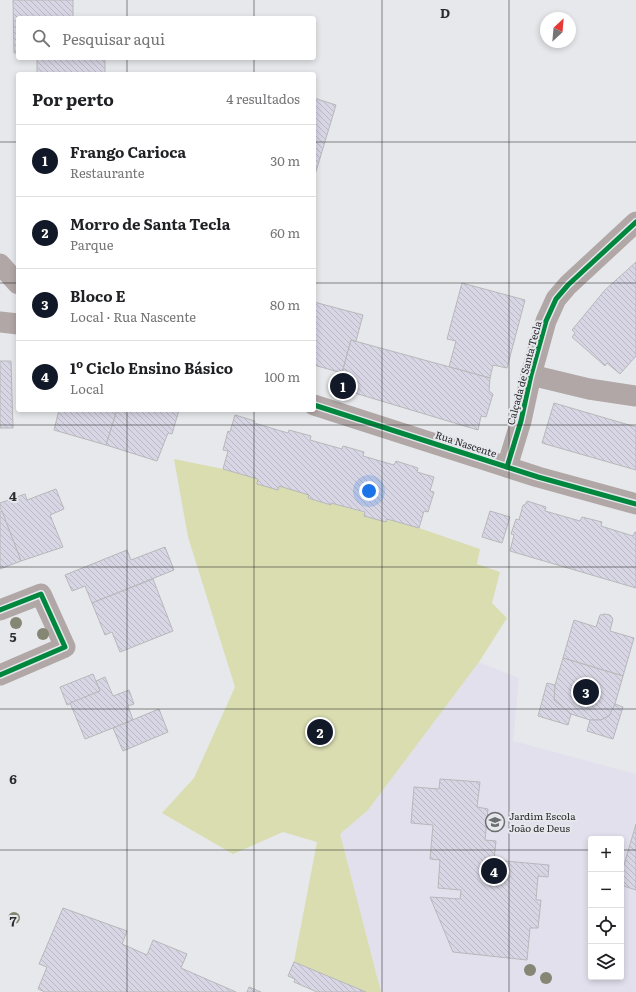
<!DOCTYPE html>
<html lang="pt">
<meta charset="utf-8">
<style>
:root{--surface:#fff;--page:#f2f2f2;--text:#202124;--muted:#757577;--line:#e0e0e0;--accent:#111827}
body{margin:0;font-family:Literata,serif;background:var(--page);color:var(--text)}
.controls{position:absolute;right:12px;bottom:12px;display:grid;overflow:hidden;border-radius:4px;box-shadow:0 2px 6px #0003}
.controls button{width:36px;height:36px;display:grid;place-items:center;padding:0;border:0;border-bottom:1px solid var(--line);background:var(--surface);color:var(--text);font:20px sans-serif}
.compass{position:absolute;left:540px;top:12px;width:36px;height:36px;border-radius:50%;background:var(--surface);box-shadow:0 2px 6px #0003;rotate:26deg}
.you{position:absolute;left:369px;top:491px;width:14px;height:14px;margin:-10px;border:3px solid #fff;border-radius:50%;background:#1a73e8;box-shadow:0 0 0 6px #1a73e833}
.badge{display:grid;place-items:center;width:26px;height:26px;border-radius:50%;background:var(--accent);color:#fff;font-size:13px;font-weight:700}
.pin{position:absolute;translate:-50% -50%;border:2px solid #fff;box-shadow:0 1px 4px #0006}
.list{margin:0;padding:0;list-style:none}
h2{display:flex;justify-content:space-between;align-items:center;height:52px;margin:0;padding:0 16px;font-size:17px}
h2 small{font-size:13px;font-weight:400;color:var(--muted)}
.list li{display:grid;grid-template-columns:26px 1fr auto;gap:12px;align-items:center;box-sizing:border-box;height:72px;padding:0 16px;border-top:1px solid var(--line)}
.list b{display:block;font-size:15px;white-space:nowrap}
.list p{margin:0;font-size:13px;white-space:nowrap;color:var(--muted)}
.list em{font-size:13px;font-style:normal;color:var(--muted)}
.icon{flex:none;width:22px;height:22px;fill:none;stroke:currentColor;stroke-width:2;stroke-linecap:round;stroke-linejoin:round}
.map{position:relative;flex:none;width:636px;height:992px;overflow:hidden}
.search{position:absolute;background:var(--surface);box-shadow:0 2px 6px #0003;left:16px;top:16px;width:300px;height:44px;display:flex;align-items:center;gap:10px;box-sizing:border-box;padding:0 14px;border-radius:4px;color:var(--muted);font-size:15px}
.panel{position:absolute;background:var(--surface);box-shadow:0 2px 6px #0003;left:16px;top:72px;width:300px;height:340px;border-radius:4px}
.map>svg:first-child{display:block}
</style>
<div class="map">
<svg width="636" height="992" viewBox="0 0 636 992">
<defs>
<pattern id="building-back-hatch" width="6" height="6" patternUnits="userSpaceOnUse"><rect width="6" height="6" fill="#d8d6e4"/><path d="M-1 5l2 2M0 0l6 6M5-1l2 2" fill="none" stroke="#bab8c4"/></pattern>
</defs>
<rect width="100%" height="100%" fill="#e6e8eb"/>
<!-- education -->
<path fill="#e2e0ed" fill-rule="evenodd" d="M479,662l40,16 -6,63 123,33v218h-255l-42,-158 29,-24zM591,839h30v138h-30z"/>
<!-- green -->
<path fill="#daddb0" d="M174,459l49,10 35,10 -1,5 21,5 1,-3 30,9 -1,3 22,7 1,-2 88,25 61,21 -3,15 23,8 -8,31 15,15 -28,44 -111,148 -28,24 41,158h-15l-72,-30 23,-120 -34,-10 -50,22 -71,-41 32,-35 41,-91 -47,-150z"/>
<!-- building -->
<g fill="url(#building-back-hatch)" stroke="#b7b8ba">
<path d="M13,0h60v18h-55v35h-4z"/>
<rect x="37" y="58" width="68" height="16"/>
<path d="M314,98l22,7 -22,73z"/>
<path d="M636,262v94l-16,18 -13,-11 -2,3 -33,-29 3,-4 -3,-3 33,-40z"/>
<path d="M462,283l63,17 -18,68 -14,-3 -3,13 -41,-11 7,-26 -9,-2z"/>
<path d="M314,302l49,13 -7,26 -5,-1 -9,33 -28,-8z"/>
<path d="M351,340l139,38 -1,13 4,3 -7,23 -5,-1 -3,14 -140,-42z"/>
<path d="M0,361h11l2,67h-13z"/>
<path d="M554,403l82,24v43l-94,-27z"/>
<path d="M59,410h58l-11,35 -52,-15z"/>
<path d="M117,410h62l-7,24 -4,-1 -11,28 -51,-16z"/>
<path d="M235,415l20,6 -1,2 34,10 1,-3 22,6 -1,4 32,9 1,-3 21,6 -1,4 31,9 2,-4 22,7 -1,4 17,5 -4,14 4,1 -6,20 -4,-1 -5,17 -32,-9 -1,3 -22,-6 1,-4 -34,-9v2l-23,-7 1,-3 -30,-9 -1,4 -21,-6 1,-5 -35,-10 5,-18 -5,-1 5,-19 2,1z"/>
<path d="M56,489l8,20 -14,6 13,32 -42,14 -21,-54v-4l25,-9 2,6z"/>
<path d="M527,501l19,6 -1,4 35,10 2,-4 20,5 -1,4 32,10 2,-4h1v56l-126,-37 4,-16 -3,-1 5,-15 3,1 4,-15h2z"/>
<path d="M2,511l19,50 -21,8v-57z"/>
<path d="M490,511l20,6 -8,26 -20,-6z"/>
<path d="M165,547l9,23 -82,33 -7,-17 -13,5 -7,-16 62,-25 4,10z"/>
<path d="M153,579l20,52 -53,21 -8,-20 -7,3 -13,-32z"/>
<path d="M605,614l5,1 3,4 -3,12 24,7 -11,38 -60,-18 11,-38 22,7 4,-12z"/>
<path d="M563,658l60,18 -8,28 -6,12 -8,4h-11l-19,-6 -17,-14 1,-15z"/>
<path d="M93,674l7,17 -33,14 -7,-18z"/>
<path d="M105,677l8,19 16,-6 5,14 -6,2 5,14 -48,19 -15,-36 30,-12 -4,-10z"/>
<path d="M547,683l8,2 -1,15 17,14 -3,11 -30,-9z"/>
<path d="M615,704l8,3 -10,32 -26,-8 3,-11h11l8,-4z"/>
<path d="M159,709l9,23 -45,19 -10,-23z"/>
<path d="M440,779l40,3 -3,25 11,2 -3,31 11,1 -2,19 55,5 -1,12 -10,-1 -2,24h5l-3,28h-8l-3,32 -74,-8 -23,-55 30,2 1,-9 -23,-2 2,-28 -10,-1 3,-34 -22,-2 3,-36 25,2z"/>
<path d="M636,824v66l-15,-5v-10z"/>
<path d="M63,908l64,23 -5,13 25,11 6,-15 34,14 -6,14 55,24h-191l-7,-3 9,-22 -8,-3z"/>
<path d="M294,962l72,30h-49l-23,-10 1,-3 -7,-3z"/>
<path d="M249,987l12,5h-14z"/>
</g>
<g fill="none" stroke-linecap="round" stroke-linejoin="round">
<!-- street -->
<g stroke="#b0a7a6" stroke-width="21">
<path d="M0,264l18,20"/>
<path d="M0,322l18,2"/>
<path d="M531,375l58,14 47,7"/>
<path d="M314,405l224,72 98,27"/>
<path d="M507,467l14,-46 10,-46 15,-54 10,-22 12,-14 68,-63"/>
<path d="M0,610l41,-16 24,53 -65,28"/>
</g>
<!-- cycleway casing -->
<g stroke="#e5e7ec" stroke-width="8">
<g id="cycleway">
<path d="M314,405l224,72 98,27"/>
<path d="M507,467l14,-46 10,-46 15,-54 10,-22 12,-14 68,-63"/>
<path d="M0,610l41,-16 24,53 -65,28"/>
</g>
</g>
<!-- cycleway -->
<use href="#cycleway" stroke="#00873e" stroke-width="5"/>
</g>
<!-- trees -->
<g fill="#858673">
<circle cx="16" cy="623" r="6"/>
<circle cx="43" cy="634" r="6"/>
<circle cx="14" cy="918" r="6"/>
<circle cx="530" cy="970" r="6"/>
<circle cx="546" cy="978" r="6"/>
</g>
<!-- grid -->
<path fill="none" stroke="#2a2b2c" stroke-width="1" stroke-opacity="0.55" d="M127,0v18M254,0v18M382,0v992M509,0v992M127,58v16M254,58v16M0,142h18M314,142h322M0,283h18M314,283h322M127,410v582M254,410v582M0,425h636M0,567h636M0,709h636M0,850h591M621,850h15"/>
<!-- icons -->
<defs>
<g id="school-ring" transform="scale(1)"><circle r="9.5" fill="#e5e7ec" stroke="#6c6d6f" stroke-width="1.5"/><path d="M0-5L7-2L0 1L-7-2ZM-4 1L0 2.5L4 1V4Q0 6-4 4Z" fill="#6c6d6f"/></g>
</defs>
<g fill-rule="evenodd">
<use href="#school-ring" x="495" y="822"/>
</g>
<g text-anchor="middle" stroke-width="4" stroke-linejoin="round" paint-order="stroke">
<!-- street labels -->
<g font-size="10" fill="#2a2b2c" stroke="#e5e7ec">
<text transform="translate(524 373) rotate(-75)" y="4">Calçada de Santa Tecla</text>
<text transform="translate(466 444) rotate(18)" y="4">Rua Nascente</text>
</g>
<!-- poi labels -->
<g font-size="10" fill="#2a2b2c" stroke="#e5e7ec" text-anchor="start">
<text x="509" y="820">Jardim Escola<tspan x="509" dy="12">João de Deus</tspan></text>
</g>
</g>
<g font-size="13" text-anchor="middle" font-weight="bold" fill="#2a2b2c" stroke="#e5e7ec" stroke-width="4" stroke-linejoin="round" paint-order="stroke">
<text x="445" y="18">D</text>
<text x="13" y="501">4</text>
<text x="13" y="642">5</text>
<text x="13" y="784">6</text>
<text x="13" y="926">7</text>
</g>
</svg>
<div class="controls">
<button>+</button>
<button>−</button>
<button><svg class="icon" aria-label="locate" viewBox="0 0 24 24"><circle cx="12" cy="12" r="6"/><path d="M12 2v4M12 18v4M2 12h4M18 12h4"/></svg></button>
<button><svg class="icon" aria-label="layers" viewBox="0 0 24 24"><path d="M12 4l9 5-9 5-9-5zM3 14l9 5 9-5"/></svg></button>
</div>
<svg class="compass" viewBox="-18 -18 36 36"><path d="M0-13l5 13h-10z" fill="#e53935"/><path d="M0 13l5-13h-10z" fill="#757577"/></svg>
<div class="you"></div>
<div class="pin badge" style="left:343px;top:386px">1</div>
<div class="pin badge" style="left:320px;top:732px">2</div>
<div class="pin badge" style="left:586px;top:692px">3</div>
<div class="pin badge" style="left:494px;top:871px">4</div>
<div class="search"><svg class="icon" aria-label="search" viewBox="0 0 24 24"><circle cx="10" cy="10" r="6"/><path d="M15 15l6 6"/></svg>Pesquisar aqui</div>
<section class="panel">
<h2>Por perto<small>4 resultados</small></h2>
<ul class="list">
<li><span class="badge">1</span><div><b>Frango Carioca</b><p>Restaurante</p></div><em>30 m</em></li>
<li><span class="badge">2</span><div><b>Morro de Santa Tecla</b><p>Parque</p></div><em>60 m</em></li>
<li><span class="badge">3</span><div><b>Bloco E</b><p>Local · Rua Nascente</p></div><em>80 m</em></li>
<li><span class="badge">4</span><div><b>1º Ciclo Ensino Básico</b><p>Local</p></div><em>100 m</em></li>
</ul>
</section>
</div>
